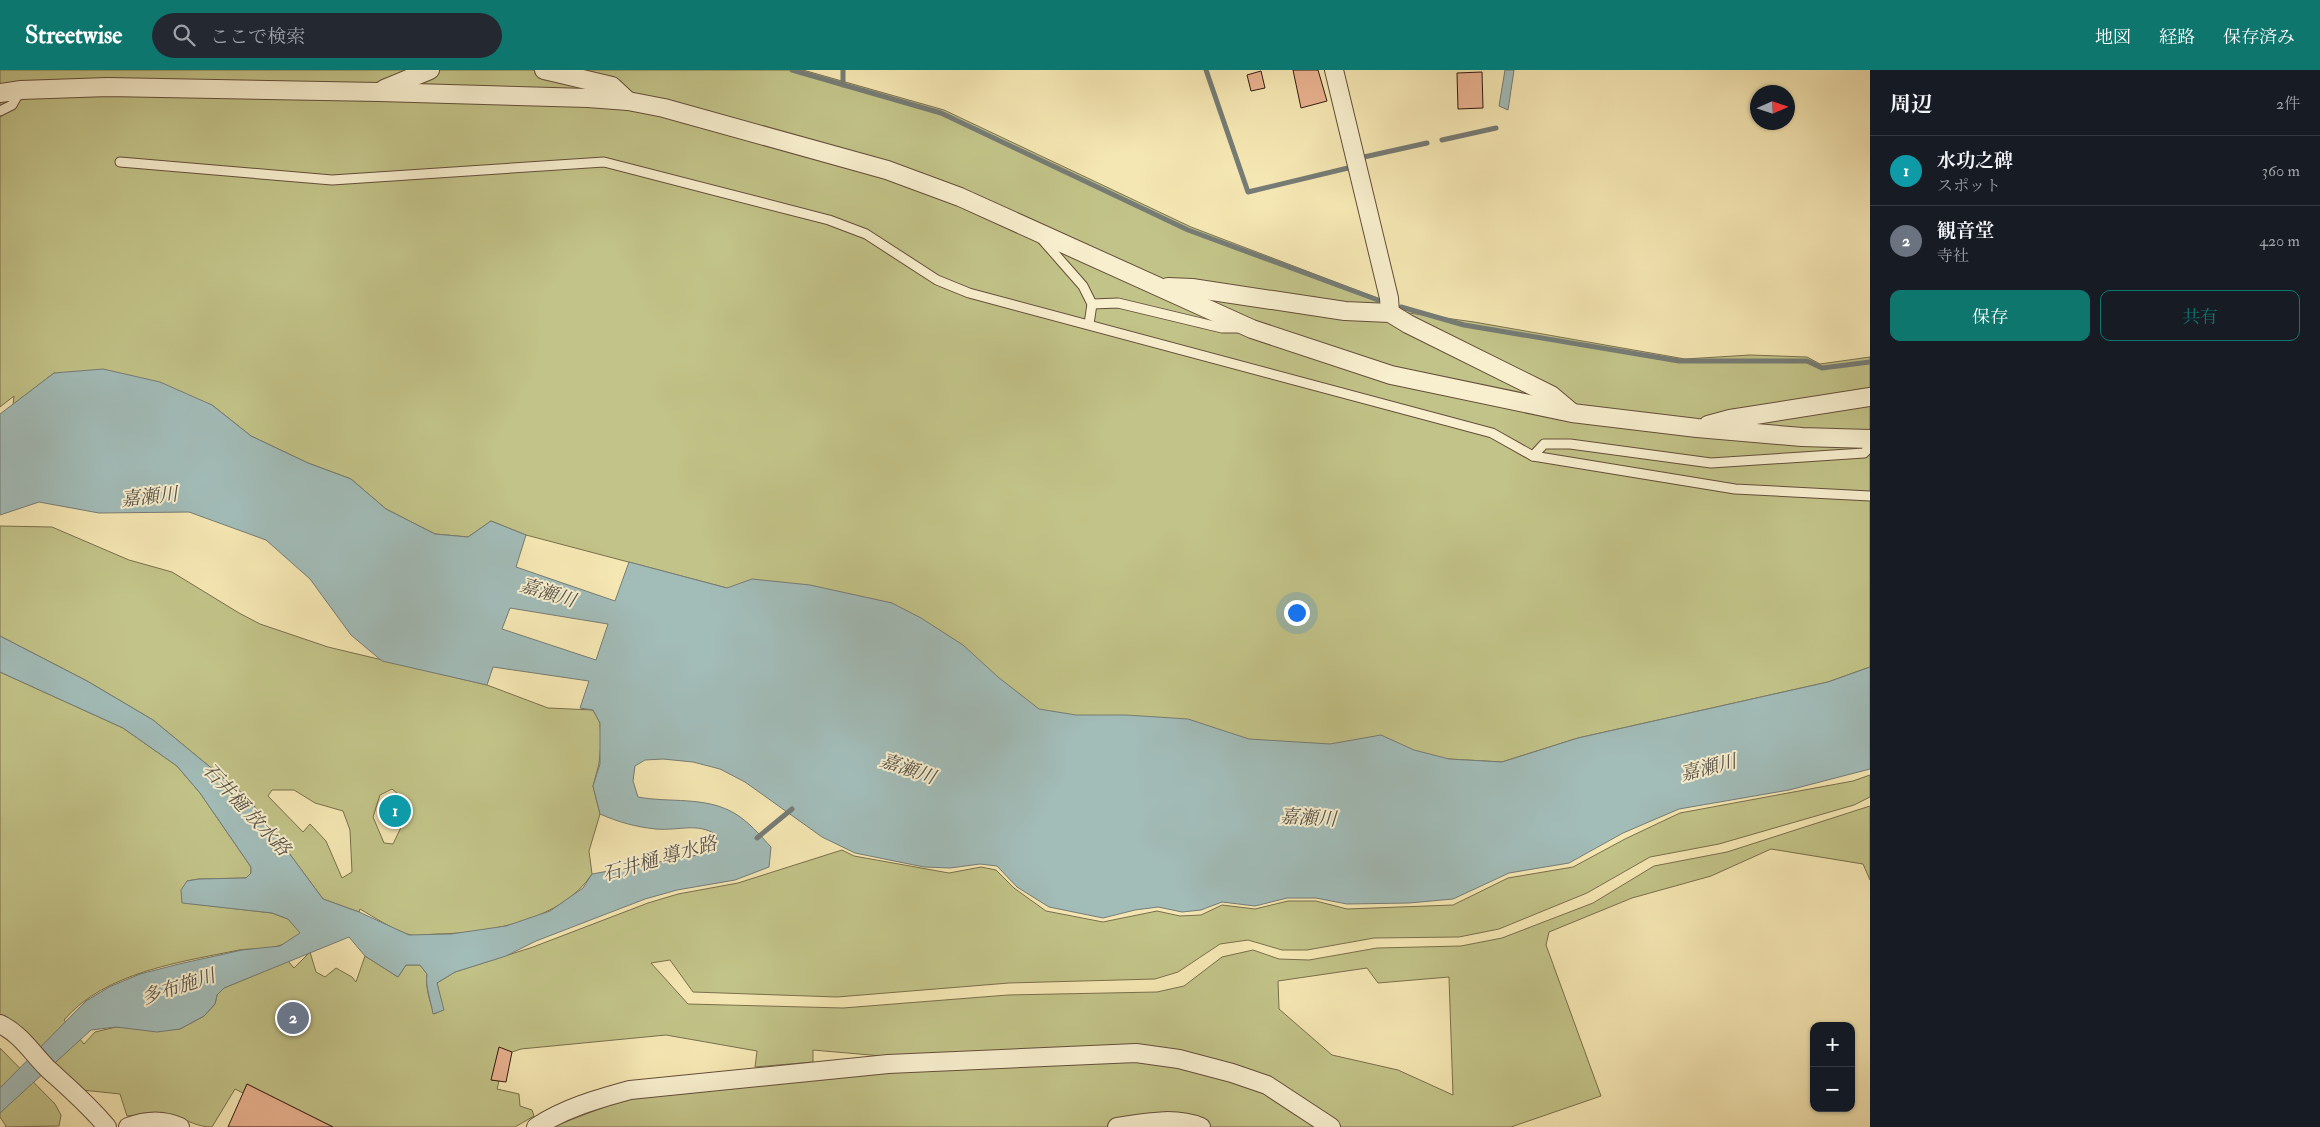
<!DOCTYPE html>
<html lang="ja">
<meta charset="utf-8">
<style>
:root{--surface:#171b24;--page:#242831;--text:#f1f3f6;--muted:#9ea1a6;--line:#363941;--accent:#0f766e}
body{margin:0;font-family:"IM FELL Double Pica","Noto Serif JP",serif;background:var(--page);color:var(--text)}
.controls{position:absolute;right:15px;bottom:15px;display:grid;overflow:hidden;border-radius:10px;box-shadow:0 1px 4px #0004}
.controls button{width:45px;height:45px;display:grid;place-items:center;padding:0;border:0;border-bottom:1px solid var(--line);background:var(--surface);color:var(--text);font:25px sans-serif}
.compass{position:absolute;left:1750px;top:15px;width:45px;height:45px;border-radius:50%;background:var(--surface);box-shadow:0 1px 4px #0004;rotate:87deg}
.you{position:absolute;left:1296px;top:542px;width:18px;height:18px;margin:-12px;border:4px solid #fff;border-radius:50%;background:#1a73e8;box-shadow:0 0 0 8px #1a73e833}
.badge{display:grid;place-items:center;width:32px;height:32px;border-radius:50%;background:var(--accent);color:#fff;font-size:16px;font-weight:700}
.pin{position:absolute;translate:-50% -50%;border:2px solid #fff;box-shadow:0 1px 5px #0006}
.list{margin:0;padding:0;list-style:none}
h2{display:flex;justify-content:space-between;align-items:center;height:65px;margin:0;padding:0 20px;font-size:21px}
h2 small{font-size:16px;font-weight:400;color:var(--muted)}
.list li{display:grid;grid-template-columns:32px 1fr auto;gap:15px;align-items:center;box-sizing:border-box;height:70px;padding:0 20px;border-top:1px solid var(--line)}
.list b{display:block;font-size:19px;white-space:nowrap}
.list p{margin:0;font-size:16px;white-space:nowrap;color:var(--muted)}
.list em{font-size:16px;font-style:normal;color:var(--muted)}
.actions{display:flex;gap:10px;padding:15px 20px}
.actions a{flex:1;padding:11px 0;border:1px solid var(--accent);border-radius:10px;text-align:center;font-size:18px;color:var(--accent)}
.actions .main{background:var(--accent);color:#fff}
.icon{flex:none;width:28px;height:28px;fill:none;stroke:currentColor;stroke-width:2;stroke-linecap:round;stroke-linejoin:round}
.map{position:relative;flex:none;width:1870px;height:1057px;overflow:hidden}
header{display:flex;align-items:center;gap:30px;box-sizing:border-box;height:70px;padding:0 25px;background:var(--accent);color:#fff}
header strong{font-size:24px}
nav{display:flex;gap:28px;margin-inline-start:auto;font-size:18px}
.search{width:350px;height:45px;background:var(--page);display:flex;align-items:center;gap:12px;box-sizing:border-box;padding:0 18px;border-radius:28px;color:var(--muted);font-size:19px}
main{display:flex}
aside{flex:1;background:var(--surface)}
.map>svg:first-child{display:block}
</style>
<header>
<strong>Streetwise</strong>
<div class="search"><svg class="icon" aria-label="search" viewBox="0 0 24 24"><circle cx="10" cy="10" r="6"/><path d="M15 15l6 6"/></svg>ここで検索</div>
<nav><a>地図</a><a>経路</a><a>保存済み</a></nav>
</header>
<main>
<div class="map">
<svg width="1870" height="1057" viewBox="0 0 1870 1057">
<rect width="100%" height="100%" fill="#f5e7b3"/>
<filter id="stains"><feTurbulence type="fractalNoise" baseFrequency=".004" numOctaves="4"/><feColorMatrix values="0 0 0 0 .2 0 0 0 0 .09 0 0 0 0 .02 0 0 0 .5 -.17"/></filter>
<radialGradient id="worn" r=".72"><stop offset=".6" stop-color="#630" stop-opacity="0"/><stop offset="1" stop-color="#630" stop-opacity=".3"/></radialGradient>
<!-- green -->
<g fill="#c2c388" stroke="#7a6f4c" fill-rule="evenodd">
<path d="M0,0h803l141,40 247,117 189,72 22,13 72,10 211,37 65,-4 57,2 13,7 50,-7v310l-42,15 -250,56 -76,24 -53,-3 -391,2 -331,-173 -201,-53 -35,-14 -23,16 -33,-3 -49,-25 -35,-30 -43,-16 -57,-27 -39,-31 -158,-32 -41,32 1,-9 -14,11v-290l7,-5h-7z"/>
<path d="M0,456l52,1 77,33 43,12 67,41 21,11 68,23 159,38 61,23 45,2 7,13 1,21 -2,20 -6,22 7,28 -11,37 3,23c-30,46 -102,59 -154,60 -9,0 -22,3 -31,0 -16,-6 -32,-16 -47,-25l-1,3 -36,-13 -74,-100 -96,-79 -66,-39 -87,-45zM392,719l12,10 1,20 -12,25 -9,-1 -11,-26 7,-22zM272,720h22l21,13 28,8 7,19 2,42 -10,6 -16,-37 -16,-17 -7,8 -35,-36z"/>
<path d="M0,602l123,56 54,38 23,27 51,74v6l-5,5 -47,1 -12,2 8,23 77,9 16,6 13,14c-7,4 -13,10 -20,12 -12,5 -29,3 -42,5 -58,12 -134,22 -175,70l20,24 11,-12 21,-5 64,2 24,-13 11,-12 2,-9 7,-7 64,-27 6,7 16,-16 6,20 9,5 11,-9 16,9 4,5 9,-26 33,21 8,-12h14l7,9c-2,12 3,28 7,40l9,-4 -6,-27 18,-11 78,-25 115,-44 30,-9 60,-11 104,-33 12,6 95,17 32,-6 15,3 18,18 32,23 57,11 54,-11 23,5 21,-1 21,-10 33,4 33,-8h28l31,8 106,-4 55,-27 65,-11 52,-28 55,-26 173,-32 17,-6v22l-16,8 -135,39 -69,13 -63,36 -88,36 -40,8 -85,1 -67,12h-25l-34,-10 -28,4 -42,28 -23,7 -146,4 -172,14 -144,-5 -23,-32 -19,3 37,41 155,4 165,-13 149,-3 27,-6 38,-29 31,-7 26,9 30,1 68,-12 84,-2 41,-8 91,-35 61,-37 73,-14 143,-46v74l-7,-16 -92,-15 -60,27 -79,22 -83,34 -3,13 55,151 -90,31h-959l76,-29 256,-27 -2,-15 -69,-6v12l-58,5 2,-16 -91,-16 -145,14 -9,3 -13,-4 -7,32 7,1 -2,8 22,5 1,12 12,4 2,6 -19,11h-182l-86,-43 -4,9 -8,-4 -23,38c-15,0 -24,-7 -38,-11 -15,-4 -31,-1 -47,0l-7,-22 -38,-4 -34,-30 -25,-30 -23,-16zM1367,898l11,15 71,-6 4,118 -55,-25 -66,-15 -53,-46 -1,-28z"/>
<path d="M0,978l55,56 6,11 -2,11 -54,1 1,-1 -6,-9z"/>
</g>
<!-- water -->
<g fill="#a2bcb8" stroke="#767c75" fill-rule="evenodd">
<path d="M1505,0h9l-6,40 -9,-4z"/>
<path d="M103,299l57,13 52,23 39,31 57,27 43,16 35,30 49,25 33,3 23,-16 35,14 -10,32 99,34 14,-39 98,26 25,-9 58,6 82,18 29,15 42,27 35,32 41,32 37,6h50l62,4 61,20 81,5 51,-9 33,15 35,9 53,3 76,-24 250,-56 42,-15v102l-81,21 -110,19 -56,24 -54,30 -60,10 -56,26 -44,4 -62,1 -31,-6h-29l-32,8 -33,-4 -21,8 -19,2 -24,-5 -23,3 -32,8 -54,-11 -32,-20 -20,-21 -17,-2 -30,4 -26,-1 -69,-14 -33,-16 -77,-55 -25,-13 -27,-7 -30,-3 -18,1 -10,6 -2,15 5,16c31,6 67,-1 96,16 14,8 26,22 37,34l-2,20 -34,13 -58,10 -32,9 -109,42 -30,15 -51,16 -18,11 7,27 -11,4c-2,-13 -8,-27 -6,-40l-7,-9h-14l-8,12 -33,-21 -16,-19 -125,51 -7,7 -2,9 -11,12 -24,13 -23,3 -41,-5 -25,3 -91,83v-25l86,-87 23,-14 31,-13 39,-10 63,-14 38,-4 20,-13 -12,-14 -16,-6 -90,-10 -1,-13 6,-9 12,-2 47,-1 5,-5v-6l-51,-74 -23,-27 -54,-38 -123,-56v-36l87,45 66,39 96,79 74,100 36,13 50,23 42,-1 55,-8 44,-15 33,-23 9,-14 111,-20 12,-9 2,-10c-20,-13 -38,-4 -61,-6 -20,-2 -38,-7 -56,-15l-7,-28 7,-22v-41l-7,-13 -13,-2 9,-27 -96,-14 -6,18 -105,-24 -31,-26 -41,-56 -44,-39 -77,-28 -90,1 -60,-11 -39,13v-101l54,-41zM510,538l98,16 -12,36 -94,-31z"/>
</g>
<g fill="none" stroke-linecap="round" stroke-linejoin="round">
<!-- stream -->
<g stroke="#767c75" stroke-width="5">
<path d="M792,0l149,43 247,117 190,70"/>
<path d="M843,0v15"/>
<path d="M1206,0l42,122 100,-24"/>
<path d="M1442,70l54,-12"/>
<path d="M1364,87l63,-14"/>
<path d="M1401,237l63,18 215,36h128l15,7 48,-6"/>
<path d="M757,768l35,-29"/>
</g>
</g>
<!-- building -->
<g fill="#e9b290" stroke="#331b11">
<path d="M1293,0h25l9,31 -26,7z"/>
<path d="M1261,1l4,17 -14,3 -4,-16z"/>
<path d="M1482,2l1,36 -25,1 -1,-36z"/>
<path d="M499,977l13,5 -6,30 -15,-2z"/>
<path d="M247,1014l86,43h-105z"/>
</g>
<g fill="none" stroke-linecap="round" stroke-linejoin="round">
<!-- lane casing -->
<g stroke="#644e3a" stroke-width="11">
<g id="lane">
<path d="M0,41l12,-6 8,-14"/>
<path d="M120,92l212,18 272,-18 225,58 37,14 71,46 32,13 523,140 41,23 202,33 135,7"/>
<path d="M1040,167l43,49 9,18 -3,20"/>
<path d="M1092,234l26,-1 104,25h16"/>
<path d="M1533,386l11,-12h26l141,19 153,-10 6,-6"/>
</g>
</g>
<!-- street casing -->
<g stroke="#644e3a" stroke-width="20">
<g id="street">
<path d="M544,0l68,16 16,15"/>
<path d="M1334,0l55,228 1,15"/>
<path d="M384,19l46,-19"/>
<path d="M0,23l21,-3 87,-3 271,5 209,6 40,3 36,7 223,62 73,27 292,132 139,46 181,38 125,15 105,9 68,2"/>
<path d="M1168,217l24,1 153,23 45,2 18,11 143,71 19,16"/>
<path d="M1708,355l22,-6 140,-22"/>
<path d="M0,954c22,11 31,28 48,45 21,19 41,36 59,58"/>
<path d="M128,1057c18,-7 35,-8 52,0"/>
<path d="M536,1057c29,-19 61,-28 94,-37l258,-26 248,-11 43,6 53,14 35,12 64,42"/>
<path d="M1117,1057c27,-4 57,-11 84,0"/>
</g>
</g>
<!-- lane -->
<use href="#lane" stroke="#f8efce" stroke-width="9"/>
<!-- street -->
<use href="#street" stroke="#f8efce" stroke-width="18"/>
</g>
<g text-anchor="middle" stroke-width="4" stroke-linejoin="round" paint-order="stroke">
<!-- water labels -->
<g font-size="19" font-style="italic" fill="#5a534b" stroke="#f8efce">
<text transform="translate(149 426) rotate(-6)" y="7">嘉瀬川</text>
<text transform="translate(548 522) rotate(17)" y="7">嘉瀬川</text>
<text transform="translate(1708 697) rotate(-14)" y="7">嘉瀬川</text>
<text transform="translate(908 698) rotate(19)" y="7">嘉瀬川</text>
<text transform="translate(247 739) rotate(47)" y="7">石井樋 放水路</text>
<text transform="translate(1308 747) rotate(3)" y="7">嘉瀬川</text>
<text transform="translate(659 788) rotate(-16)" y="7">石井樋 導水路</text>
<text transform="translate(178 916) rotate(-18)" y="7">多布施川</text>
</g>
</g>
<rect width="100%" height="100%" filter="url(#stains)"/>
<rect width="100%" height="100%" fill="url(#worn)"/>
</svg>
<div class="controls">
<button>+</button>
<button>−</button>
</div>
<svg class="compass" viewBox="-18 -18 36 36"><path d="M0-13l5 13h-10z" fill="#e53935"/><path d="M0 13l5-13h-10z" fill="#9ea1a6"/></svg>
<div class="you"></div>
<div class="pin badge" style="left:395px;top:741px;background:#0f9aa8">1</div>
<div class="pin badge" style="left:293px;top:948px;background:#6b7280">2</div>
</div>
<aside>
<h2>周辺<small>2件</small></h2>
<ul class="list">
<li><span class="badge" style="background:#0f9aa8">1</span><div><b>水功之碑</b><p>スポット</p></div><em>360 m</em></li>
<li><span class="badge" style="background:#6b7280">2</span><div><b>観音堂</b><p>寺社</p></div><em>420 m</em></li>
</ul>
<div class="actions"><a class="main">保存</a><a>共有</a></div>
</aside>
</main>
